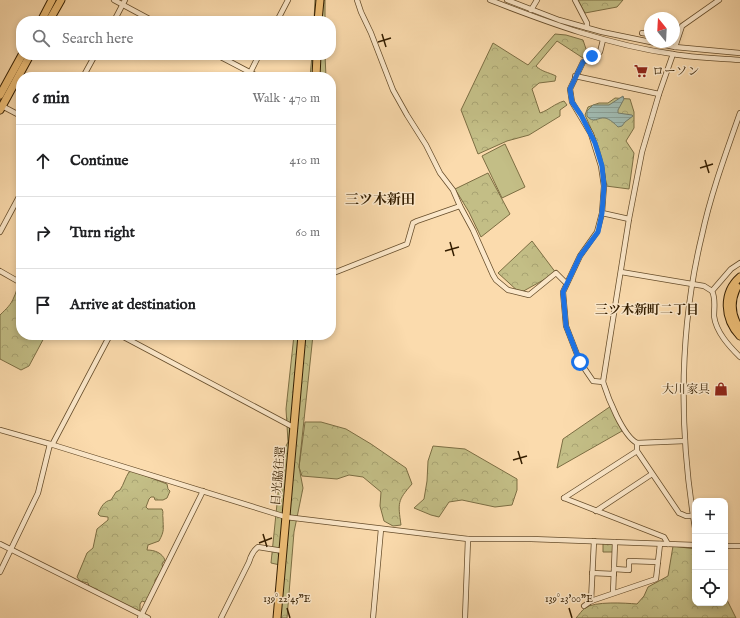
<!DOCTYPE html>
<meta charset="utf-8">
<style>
:root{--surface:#fff;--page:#f2f2f2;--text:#202124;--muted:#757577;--line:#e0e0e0}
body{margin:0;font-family:"IM FELL English","Noto Serif JP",serif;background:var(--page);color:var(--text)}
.controls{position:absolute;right:12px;bottom:12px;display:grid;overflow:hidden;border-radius:8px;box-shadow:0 2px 6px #0003}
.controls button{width:36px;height:36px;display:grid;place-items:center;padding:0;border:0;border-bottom:1px solid var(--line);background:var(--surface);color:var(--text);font:20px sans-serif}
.compass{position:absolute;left:644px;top:12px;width:36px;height:36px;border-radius:50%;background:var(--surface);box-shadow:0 2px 6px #0003;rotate:342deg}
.stop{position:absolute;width:12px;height:12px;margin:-9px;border:3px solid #1a73e8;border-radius:50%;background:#fff}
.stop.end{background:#1a73e8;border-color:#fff;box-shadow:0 1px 4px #0008}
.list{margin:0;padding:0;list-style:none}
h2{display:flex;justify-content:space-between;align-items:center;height:52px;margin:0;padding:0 16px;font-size:17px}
h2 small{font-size:13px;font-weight:400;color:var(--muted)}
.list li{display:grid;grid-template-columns:26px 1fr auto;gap:12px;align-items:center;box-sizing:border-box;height:72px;padding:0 16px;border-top:1px solid var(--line)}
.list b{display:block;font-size:15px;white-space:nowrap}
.list em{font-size:13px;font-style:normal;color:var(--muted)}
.icon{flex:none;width:22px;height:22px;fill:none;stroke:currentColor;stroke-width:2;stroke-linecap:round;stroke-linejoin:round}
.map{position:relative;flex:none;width:740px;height:618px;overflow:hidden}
.search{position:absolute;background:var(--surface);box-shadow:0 2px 6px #0003;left:16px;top:16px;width:320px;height:44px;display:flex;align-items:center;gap:10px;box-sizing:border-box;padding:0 14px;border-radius:16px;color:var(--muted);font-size:15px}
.panel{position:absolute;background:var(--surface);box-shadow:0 2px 6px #0003;left:16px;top:72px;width:320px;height:268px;border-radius:16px}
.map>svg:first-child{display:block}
</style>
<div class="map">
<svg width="740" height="618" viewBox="0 0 740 618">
<defs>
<pattern id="forest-crowns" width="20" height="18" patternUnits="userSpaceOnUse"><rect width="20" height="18" fill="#c3be86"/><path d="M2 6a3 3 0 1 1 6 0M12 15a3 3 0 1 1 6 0" fill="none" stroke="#a8a372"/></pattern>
<pattern id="water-rules" width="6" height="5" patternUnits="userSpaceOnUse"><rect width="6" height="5" fill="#a0bab1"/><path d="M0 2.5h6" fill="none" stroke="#8a9f96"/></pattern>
</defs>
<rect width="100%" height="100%" fill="#fbdbad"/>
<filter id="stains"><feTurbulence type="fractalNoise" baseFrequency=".005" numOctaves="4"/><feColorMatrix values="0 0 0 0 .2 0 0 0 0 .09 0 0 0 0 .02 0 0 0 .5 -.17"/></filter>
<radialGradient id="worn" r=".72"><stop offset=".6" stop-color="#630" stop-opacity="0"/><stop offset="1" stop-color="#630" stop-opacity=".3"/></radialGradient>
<!-- forest -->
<g fill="url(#forest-crowns)" stroke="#7c6e43">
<path d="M315,0h10v21h-11z"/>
<path d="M578,0h45l-6,7 -32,6z"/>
<path d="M555,34l11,1 17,5 5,15 -5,3 -26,-17 -21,25c6,6 12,6 20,10l-1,5 -16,2 -7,6 8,24c9,-3 14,-9 24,-12l3,4 -7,5v6l-31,19 -22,6 -29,13 -17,-44 32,-67 35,22z"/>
<path d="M312,55h13l1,22h-16z"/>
<path d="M615,98l15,1 4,13v16l-8,13 8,12 -5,36 -23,-3c-2,-30 -9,-44 -21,-71l3,-8 11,-4h9z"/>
<path d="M488,173l22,41 -29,23 -12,-25 -14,-23z"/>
<path d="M532,241l24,32 -36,20 -22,-20z"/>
<path d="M21,283v52h22l2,1 -16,30 -8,4 -21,-11v-44c6,-6 11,-10 14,-18 3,-6 2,-9 7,-14z"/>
<path d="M294,335h19l-14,132 6,-45h16l25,7 25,15 35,24 6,16c-15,17 -14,19 -11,41l-8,1 -9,-5 -4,-15 1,-14 -18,-15 -14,-2 -12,4 -35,-3 -3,-9 4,21 -9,44 -7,86h-12l5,-53 -9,-2 7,-69 6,-44 4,-8 -2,-33z"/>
<path d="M611,406l11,25 -65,37 6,-29z"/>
<path d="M433,446l32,3 52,30v11l-5,15 -17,2 -33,-7 -13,2 -10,15 -8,-2 -17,-7 10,-9 3,-18 1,-20z"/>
<path d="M133,471l34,13 1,5 2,2 -3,7 -4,2h-8l-1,-3h-3l-2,2 -3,8 2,2h14c2,4 0,5 1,9 0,11 2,12 -4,23l-11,4 -1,5c8,0 15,3 18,10l-3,4 1,5 -8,11c1,8 -5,17 -10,22l-3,-1 -2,3v6l-2,1 -36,-18 -13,-7 -1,-3 -8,-2 -3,-4 10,-24 6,-5 4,-19 11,-9v-3l-8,-1 -2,-2c3,-7 6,-13 13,-14l5,-8 4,-2c4,-6 5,-12 9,-18z"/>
<path d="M603,543l8,1 2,1v7h-10z"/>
<path d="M673,546l22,3v54h30v-7l11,22h-160c3,-3 6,-8 9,-10 10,-7 40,-5 52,-4l7,-8 4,-9 20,-11z"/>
</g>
<!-- pitch -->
<path fill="#c3be86" stroke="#7c6e43" d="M505,144l20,43 -23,11 -20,-42z"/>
<!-- water -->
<path fill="url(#water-rules)" stroke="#757c6a" d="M623,96l1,3 -6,11v3l14,2 1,1 -8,6 -3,4 -4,1c-3,-3 -8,-8 -13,-9 -7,-1 -12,6 -18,-2v-5l6,-6h16z"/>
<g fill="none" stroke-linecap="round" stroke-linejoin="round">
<!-- minor casing -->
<g stroke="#664d2b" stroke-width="6">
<g id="minor">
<path d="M114,0l39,21"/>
<path d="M490,0c59,23 119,45 183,54 22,4 45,4 67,6"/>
<path d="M507,0l52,20 43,12 73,15 65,6"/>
<path d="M575,0l12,23v5"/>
<path d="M531,10l6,-10"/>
<path d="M114,21l11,-21"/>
<path d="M277,21l11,-21"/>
<path d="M642,33l8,1"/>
<path d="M603,40l-3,12 -17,10 -13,27 2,13 19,32 10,32 3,20 -2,27 -5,19 -17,24 -17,36 3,34 14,36 13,19 10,1"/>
<path d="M675,47l7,-21 37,-26"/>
<path d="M673,54l-14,40 -17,58 -13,67 -26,163c5,16 20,54 34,61l48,-2"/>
<path d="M217,55l42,22"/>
<path d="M575,76l84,18"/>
<path d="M83,77l12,-22"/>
<path d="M248,77l11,-22"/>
<path d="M2,106l19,10"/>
<path d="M460,206l13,24 20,45 3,5 12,10 21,5 27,-22 10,10"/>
<path d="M602,213l27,6"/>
<path d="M0,232l21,-39"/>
<path d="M740,263l-9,6 -19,22c4,8 2,16 2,25 2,16 15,30 26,41"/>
<path d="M0,271l21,12"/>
<path d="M621,272l83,14 8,5"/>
<path d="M331,274l76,-30 6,-21 4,-2 43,-15 -7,-16 -13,-17 -14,-28 -19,-30 -14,-25 -22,-57 -10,-21 -4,-12"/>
<path d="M120,335l173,92"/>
<path d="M0,430l50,14 236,73 182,22h63l164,6"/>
<path d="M637,443v8l42,62 7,3h7"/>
<path d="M52,445l58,-110"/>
<path d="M564,498l100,39 4,7"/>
<path d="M564,498l73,-47"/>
<path d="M596,511l56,-37"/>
<path d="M695,528c-16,-97 -16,-198 7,-293 9,-42 24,-82 38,-122"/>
<path d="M0,544l148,74"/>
<path d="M725,546h15"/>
<path d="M614,569l15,1v-9l29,1"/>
<path d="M0,572l38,-79 12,-49"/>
<path d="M592,573l22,1"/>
<path d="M613,593l2,-51"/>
<path d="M591,601l3,-60"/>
<path d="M584,606l7,-5 65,-22 4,-35"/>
<path d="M140,618l63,-127"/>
<path d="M221,618l28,-56c2,-7 4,-11 9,-15l25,4"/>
<path d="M373,618l8,-89"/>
<path d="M465,618l3,-79"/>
</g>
</g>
<!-- highway casing -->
<g stroke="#341e00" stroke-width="9">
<g id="highway">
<path d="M41,21l11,-21"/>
<path d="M49,21l12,-21"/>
<path d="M318,21l2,-21"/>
<path d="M316,77l1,-22"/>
<path d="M0,95l22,-40"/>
<path d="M0,110l30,-55"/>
<path d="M740,277c-18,16 -16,42 0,59"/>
<path d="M737,287c-7,14 -6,29 3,42"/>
<path d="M277,618l25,-283"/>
</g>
</g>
<!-- minor -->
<use href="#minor" stroke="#fce8ca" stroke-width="4.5"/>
<!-- highway -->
<use href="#highway" stroke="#eebe76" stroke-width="7"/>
</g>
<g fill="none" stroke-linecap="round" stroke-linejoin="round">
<!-- route -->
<path stroke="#1a73e8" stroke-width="5" d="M580,362l-14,-36 -3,-34 17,-36 18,-24 4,-19 2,-27 -2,-20 -7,-23 -14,-28 -9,-13 -2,-13 13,-27 9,-6"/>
</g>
<!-- ticks -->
<path fill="none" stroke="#341e00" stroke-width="1.5" d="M382,34l4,13M378,42l13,-4M705,160l4,13M700,168l13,-4M450,242l4,14M445,251l14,-4M518,451l4,13M513,460l14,-4M263,534l4,13M259,543l13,-5M287,608l3,10M569,608l3,10"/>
<!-- icons -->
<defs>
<g id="supermarket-bare" transform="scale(1.08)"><path d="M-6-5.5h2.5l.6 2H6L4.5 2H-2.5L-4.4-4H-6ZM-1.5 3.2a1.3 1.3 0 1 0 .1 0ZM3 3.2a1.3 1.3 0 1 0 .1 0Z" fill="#8f2418" stroke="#fce8ca" stroke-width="2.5" paint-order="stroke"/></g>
<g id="shop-bare" transform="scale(1.08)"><path d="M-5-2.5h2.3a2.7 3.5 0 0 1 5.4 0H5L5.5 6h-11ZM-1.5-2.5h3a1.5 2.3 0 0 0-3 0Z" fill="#8f2418" stroke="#fce8ca" stroke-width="2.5" paint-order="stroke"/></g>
</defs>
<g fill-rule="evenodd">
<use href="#supermarket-bare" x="641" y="71"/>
<use href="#shop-bare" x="721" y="389"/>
</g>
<g text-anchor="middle" stroke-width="3" stroke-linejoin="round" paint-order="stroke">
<!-- poi labels -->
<g font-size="12" fill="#341e00" stroke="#fce8ca" text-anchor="start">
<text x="652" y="75">ローソン</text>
<text x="710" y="393" text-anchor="end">大川家具</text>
</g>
<!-- street labels -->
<g font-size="12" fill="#341e00" stroke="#fce8ca">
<text transform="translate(278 476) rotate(-85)" y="4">日光脇往還</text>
</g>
<!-- neighbourhood labels -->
<g font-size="13" font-weight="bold" fill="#341e00" stroke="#fce8ca">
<text x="647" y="314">三ツ木新町二丁目</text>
</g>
<!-- quarter labels -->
<g font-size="14" font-weight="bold" fill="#341e00" stroke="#fce8ca">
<text x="380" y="204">三ツ木新田</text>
</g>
</g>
<g font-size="10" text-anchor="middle" fill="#341e00" stroke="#fce8ca" stroke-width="3" stroke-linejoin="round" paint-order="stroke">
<text x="287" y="602">139°22'45"E</text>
<text x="569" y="602">139°23'00"E</text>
</g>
<rect width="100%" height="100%" filter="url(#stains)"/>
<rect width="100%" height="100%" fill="url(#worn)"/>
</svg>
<div class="controls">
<button>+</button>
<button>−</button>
<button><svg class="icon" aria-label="locate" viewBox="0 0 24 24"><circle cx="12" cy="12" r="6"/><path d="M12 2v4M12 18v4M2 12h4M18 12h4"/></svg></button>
</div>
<svg class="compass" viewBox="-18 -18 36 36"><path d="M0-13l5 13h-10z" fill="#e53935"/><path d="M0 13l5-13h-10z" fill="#757577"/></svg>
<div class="stop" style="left:580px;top:362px"></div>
<div class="stop end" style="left:592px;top:56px"></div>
<div class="search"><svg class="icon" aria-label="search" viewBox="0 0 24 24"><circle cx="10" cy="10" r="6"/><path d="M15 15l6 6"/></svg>Search here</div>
<section class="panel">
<h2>6 min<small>Walk · 470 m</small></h2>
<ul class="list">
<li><svg class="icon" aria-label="ahead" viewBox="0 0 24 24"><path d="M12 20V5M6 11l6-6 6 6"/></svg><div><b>Continue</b></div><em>410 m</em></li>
<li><svg class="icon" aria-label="right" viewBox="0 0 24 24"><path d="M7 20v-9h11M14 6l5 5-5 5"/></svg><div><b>Turn right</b></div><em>60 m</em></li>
<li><svg class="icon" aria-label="arrive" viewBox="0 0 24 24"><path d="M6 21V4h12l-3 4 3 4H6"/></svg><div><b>Arrive at destination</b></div></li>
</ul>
</section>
</div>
